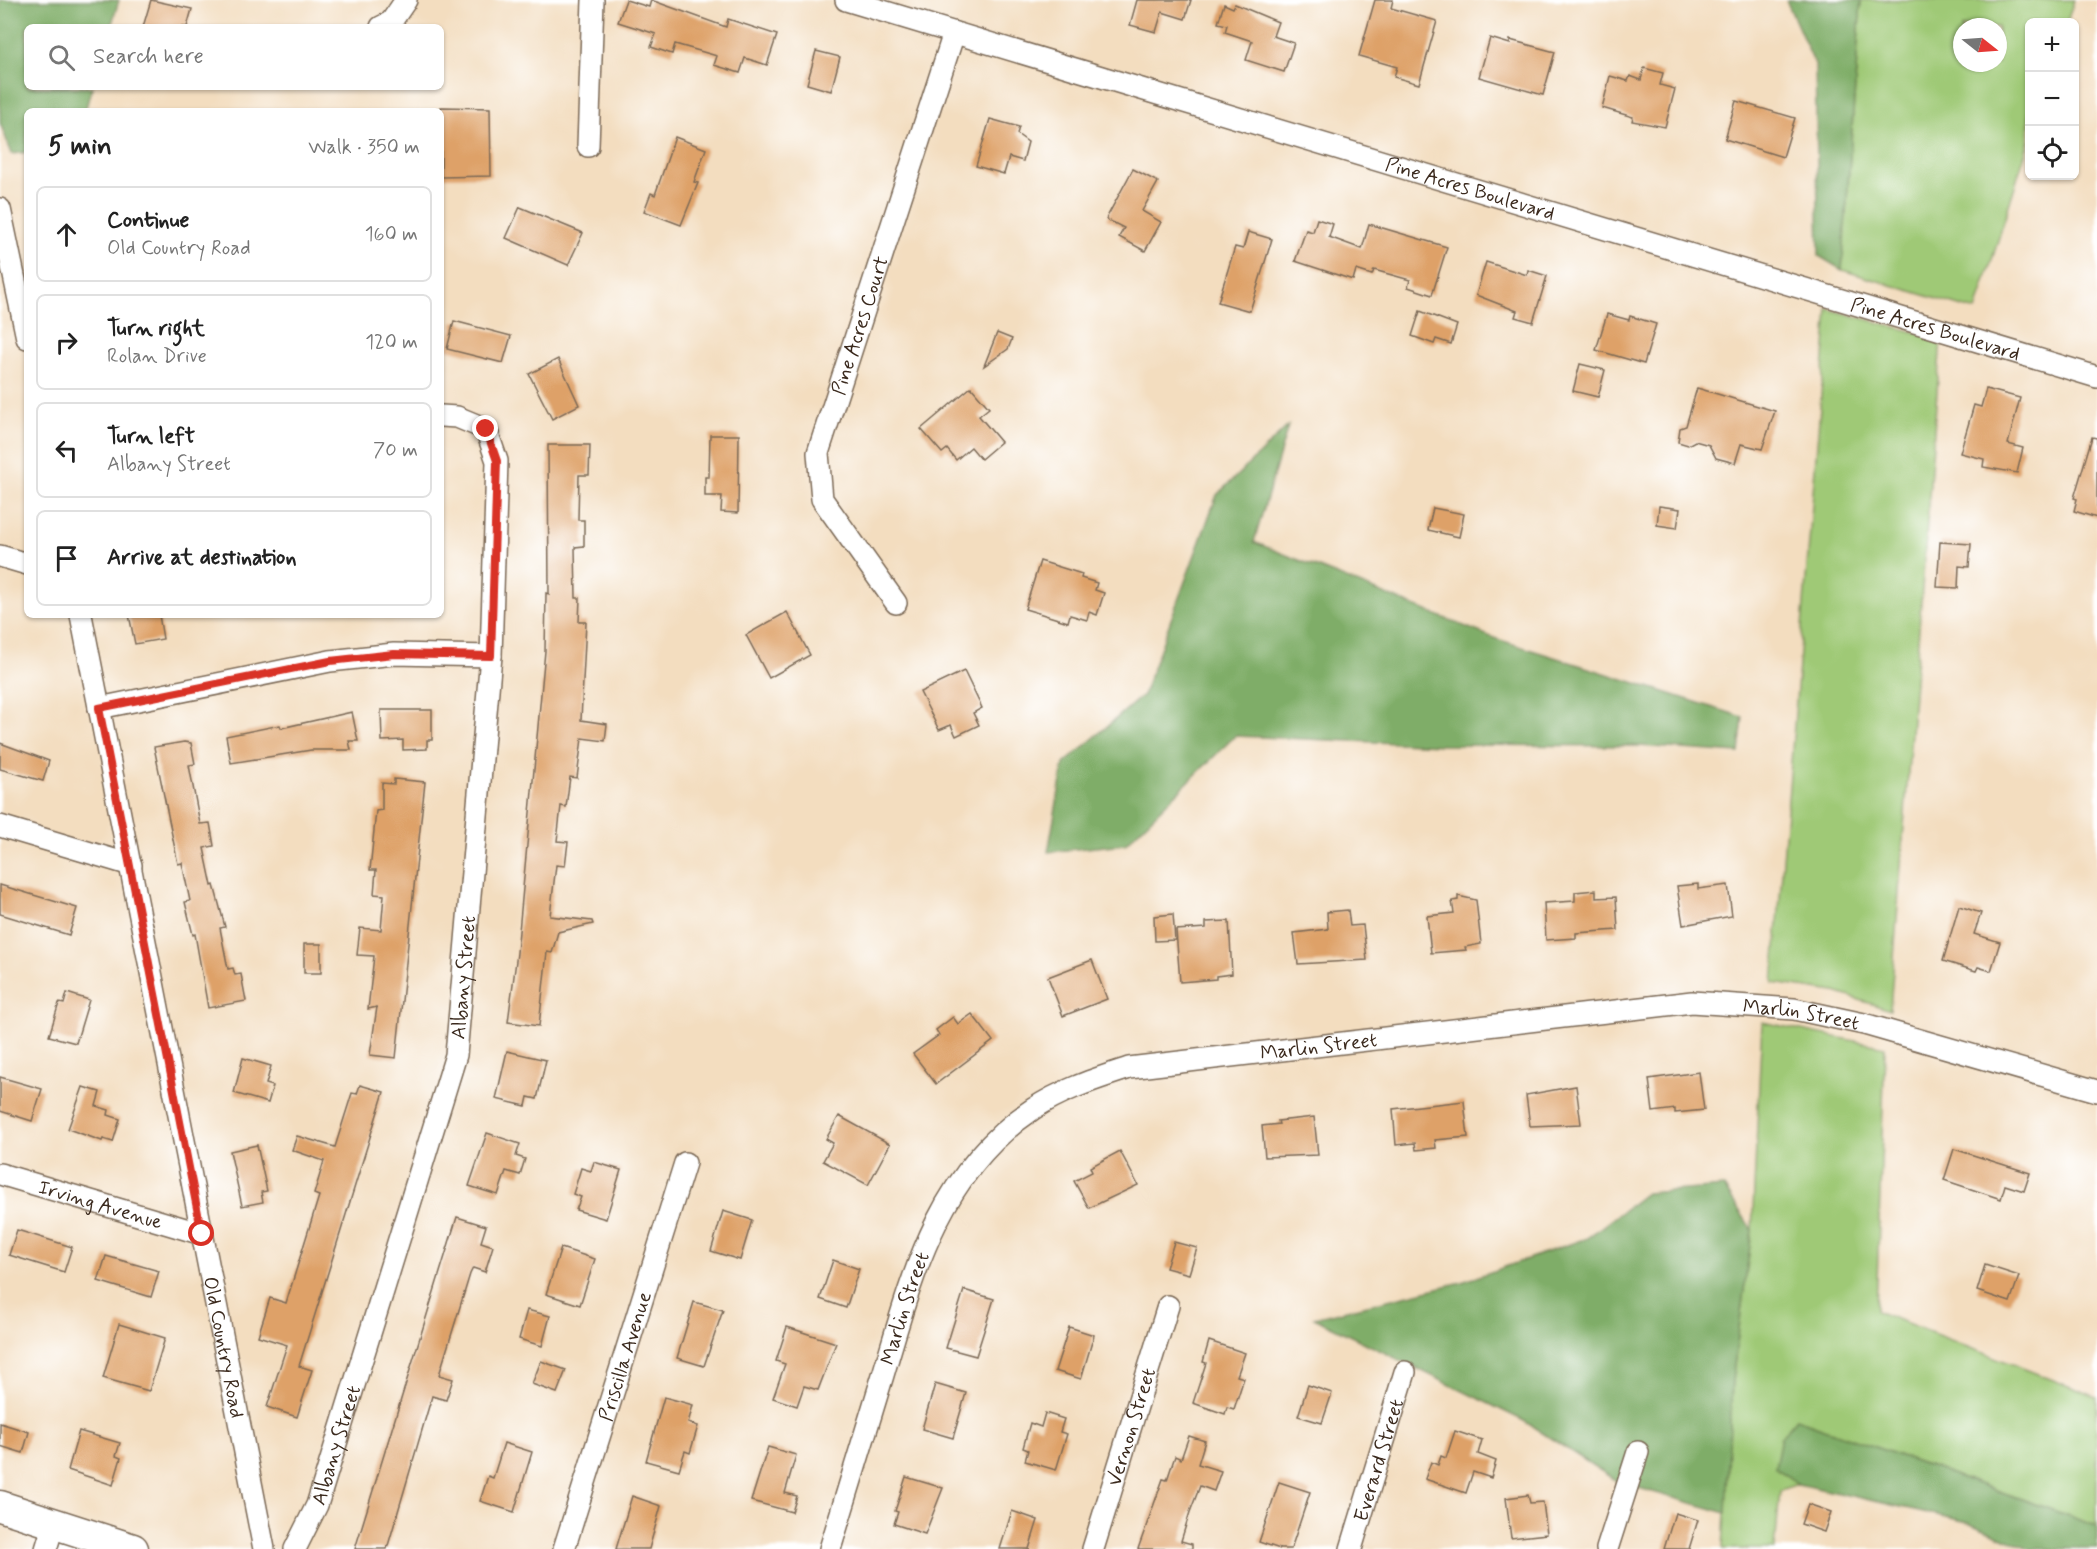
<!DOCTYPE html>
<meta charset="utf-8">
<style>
:root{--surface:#fff;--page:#f6f6f6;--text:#222;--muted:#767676;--line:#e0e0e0}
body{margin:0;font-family:Mynerve,sans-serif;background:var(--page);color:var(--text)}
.controls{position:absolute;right:18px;top:18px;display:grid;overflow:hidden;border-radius:9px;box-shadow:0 2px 4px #0004}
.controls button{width:54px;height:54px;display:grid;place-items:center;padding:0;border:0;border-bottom:2px solid var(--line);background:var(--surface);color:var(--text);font:30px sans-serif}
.compass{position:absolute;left:1953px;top:18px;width:54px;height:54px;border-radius:50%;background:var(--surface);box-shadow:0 2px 4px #0004;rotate:107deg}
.stop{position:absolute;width:18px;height:18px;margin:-14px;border:4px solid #d93025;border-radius:50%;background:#fff}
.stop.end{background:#d93025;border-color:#fff;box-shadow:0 2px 6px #0008}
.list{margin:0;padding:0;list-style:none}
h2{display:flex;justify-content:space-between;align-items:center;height:78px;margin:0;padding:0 24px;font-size:26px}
h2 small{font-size:20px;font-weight:400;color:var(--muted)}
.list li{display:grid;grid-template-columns:39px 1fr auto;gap:18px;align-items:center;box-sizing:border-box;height:96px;margin:0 12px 12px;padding:0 12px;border:2px solid var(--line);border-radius:9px}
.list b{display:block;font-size:22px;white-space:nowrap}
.list p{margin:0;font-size:20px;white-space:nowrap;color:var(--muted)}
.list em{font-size:20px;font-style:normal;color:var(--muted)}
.icon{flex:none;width:33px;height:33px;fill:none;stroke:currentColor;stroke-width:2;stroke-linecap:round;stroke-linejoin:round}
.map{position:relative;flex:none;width:2097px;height:1549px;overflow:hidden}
.search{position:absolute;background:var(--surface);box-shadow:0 2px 4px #0004;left:24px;top:24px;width:420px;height:66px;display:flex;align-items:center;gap:15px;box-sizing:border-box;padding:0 21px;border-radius:9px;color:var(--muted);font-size:22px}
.panel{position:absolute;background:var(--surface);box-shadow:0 2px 4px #0004;left:24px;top:108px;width:420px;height:510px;border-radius:9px}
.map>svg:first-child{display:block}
</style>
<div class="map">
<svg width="2097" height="1549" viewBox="0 0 2097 1549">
<rect width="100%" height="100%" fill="#fff"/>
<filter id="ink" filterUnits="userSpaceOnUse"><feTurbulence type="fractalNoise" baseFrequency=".0167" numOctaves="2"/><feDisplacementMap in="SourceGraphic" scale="12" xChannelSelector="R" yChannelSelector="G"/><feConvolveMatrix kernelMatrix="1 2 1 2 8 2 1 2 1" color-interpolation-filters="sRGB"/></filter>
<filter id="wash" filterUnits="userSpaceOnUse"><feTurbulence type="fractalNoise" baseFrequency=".008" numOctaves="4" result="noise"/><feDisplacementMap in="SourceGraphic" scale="24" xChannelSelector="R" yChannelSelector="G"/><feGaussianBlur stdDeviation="1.35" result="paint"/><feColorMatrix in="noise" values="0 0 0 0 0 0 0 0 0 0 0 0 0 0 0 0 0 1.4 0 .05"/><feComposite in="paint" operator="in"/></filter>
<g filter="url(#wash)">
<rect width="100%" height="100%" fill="#f3ddbf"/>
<!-- green -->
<g fill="#9fc976" stroke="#6d7a4a" stroke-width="1.5" fill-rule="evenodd">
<path d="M1861,0h213l-7,22h-37l-1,119 -53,170 -134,-41zM1962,27h36v36h-36z"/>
<path d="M1828,309l113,30 -51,671 -55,-18 -62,-9z"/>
<path d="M1762,1022l123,25 -9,264 221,86v129l-301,-107 -21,48 23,17 -18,6 -5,59h-52l9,-168 20,-151z"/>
</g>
<!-- forest -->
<g fill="#7fad67" stroke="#5d6c42" stroke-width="1.5">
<path d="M0,0h119l-8,27h-84v60h65l-7,24h-58v41l-15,2 -12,-31z"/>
<path d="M1786,0h75l-19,270 -23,-14 -4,-191z"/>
<path d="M1288,426l-34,116 240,96 249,79 -4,36 -100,-7 -196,-1 -208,-9 -110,108 -77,8 16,-88 79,-69 74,-200z"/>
<path d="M1724,1187l28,43 -20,151 -6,132 -108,-31 -94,-61 -210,-103 148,-36 125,-44 59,-45z"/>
<path d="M1796,1419l301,107v23h-66l-63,-27 -170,-38 -23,-17 6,-30z"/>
</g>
<g id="blocks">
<!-- building -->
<g fill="#dea168">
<path d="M151,0l41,9 -5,18h-44z"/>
<path d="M626,0l23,7 2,-7 75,27 2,-8 49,16 -10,30 -22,-7 -5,15 -26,-8 3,-9 -42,-12 -3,10 -21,-7 5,-13 -38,-12z"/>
<path d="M1137,0h54l-6,19 -23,-7 -6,20 -26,-7z"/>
<path d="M1375,0h18l-2,8 46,13 -18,63 -25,-7 3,-10 -38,-11z"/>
<path d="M1224,4l9,4 2,-4 43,18 -5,14 21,7 -10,29 -38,-12 6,-19 -27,-9 2,-7 -9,-2z"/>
<path d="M1490,38l20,6v-4l45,12 -12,43 -64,-18z"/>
<path d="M816,51l24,6 -9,34 -24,-7z"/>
<path d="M1644,68l19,5 -3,12 15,4 -10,38 -33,-6 1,-4 -31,-9 8,-32 18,5 2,-5 11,4z"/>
<path d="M1736,101l59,17 -12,39 -58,-18z"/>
<path d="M441,107l49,1 1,68 -50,1z"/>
<path d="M990,119l29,8 -2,7 11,8 -5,19 -14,-4 -5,17 -28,-8z"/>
<path d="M675,137l31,12 -12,33 4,1 -17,42 -37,-14 7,-18 4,2z"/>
<path d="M1133,169l25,13 -16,29 19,11 -16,29 -26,-14 5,-9 -18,-9z"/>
<path d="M520,207l63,26 -15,32 -62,-27z"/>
<path d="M1317,219l16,5 -4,13 33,12 7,-25 78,23 -15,48 -24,-8 2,-7 -36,-10 -2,5 -16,-5 -3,10 -58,-19 11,-31 7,2z"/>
<path d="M1248,232l24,7 -22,72 -32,-9 17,-55 8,2z"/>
<path d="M1486,262l41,13 1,-5 19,6 -14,46 -18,-5 2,-6 -41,-16z"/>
<path d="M1420,311l37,14 -6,19 -15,-5 -2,5 -22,-8z"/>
<path d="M1607,314l22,6 1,-4 26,8 -12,40 -48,-14z"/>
<path d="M454,321l57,15 -8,27 -56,-14z"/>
<path d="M997,333l15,6 -4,10 -24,17z"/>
<path d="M558,359l21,46 -27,14 -23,-45z"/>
<path d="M1580,364l25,6 -7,27 -25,-6z"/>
<path d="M971,387l18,21 -10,8 22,26 -20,17 -10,-12 -15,13 -9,-11 -5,4 -21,-24z"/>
<path d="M1697,388l78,23 -13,38 -21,-5 -6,19 -19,-5 -7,-13 -14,-4 -7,4 -10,-3 2,-14 6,-2z"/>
<path d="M1986,389l34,9 -12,46 15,4 -6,25 -34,-6 1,-8 -24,-6 14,-48 7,2z"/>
<path d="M710,435h29l-1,78 -17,-1 1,-16h-17v-19h4z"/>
<path d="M2092,437l5,1v80l-23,-7 3,-12 -3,-1z"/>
<path d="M548,445h42l-1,30h-10l-1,45h6v26l-9,1 1,51h4l-1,24h7l-5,98 26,4 -2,17 -23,-3 -5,40 -7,-1 -4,30 -5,-1 -4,35 11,1 -3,24 -9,-1 -6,51 42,5 1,3 -35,8 -6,21 -5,-1 -8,74 -31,-4 9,-69 28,-302 1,-58 3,1z"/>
<path d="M1659,506l21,3 -3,19 -20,-3z"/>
<path d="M1433,508l31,6 -5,23 -31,-7z"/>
<path d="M1940,542l31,2 -2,23 -10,-1 -1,22 -21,-1z"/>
<path d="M1040,561l42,13 -1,4 16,5 -2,7 9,3 -7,22 -8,-3 -2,8 -17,-5 -2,7 -43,-13z"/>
<path d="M787,612l23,43 -41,23 -23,-43z"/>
<path d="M129,615h30l4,24 -28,5z"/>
<path d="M964,671l18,37 -9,5 6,12 -23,11 -5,-11 -12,5 -19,-38z"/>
<path d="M381,710h51v30h-5v9l-24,1v-10l-21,1z"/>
<path d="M352,712l6,29h-9l2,9h-40l-80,13 -5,-27 54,-11 1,3z"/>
<path d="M184,742l7,1 4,21 -6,1 11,59 10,-1 4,23 -10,2 8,38 2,-1 11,42 -5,1 8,41 5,-1 2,7 6,-1 5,27 -38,7 -13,-74 -2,1 -8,-33 5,-1 -8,-38 -4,1 -24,-117z"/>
<path d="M0,743l49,18 -6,20 -43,-12z"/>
<path d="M394,779l31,3 -29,276 -26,-3 7,-48 -9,2 6,-53 -17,-1 3,-27 21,2 3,-35 -10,-1 2,-24h-6l6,-59 6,-1v-27l12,1z"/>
<path d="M1698,884v5l30,-4 4,31 -49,9 -6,-39z"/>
<path d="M0,885l77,23 -8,27 -69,-21z"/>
<path d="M1596,890v8l20,-1 2,33 -42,3v5l-30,2 -2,-37 31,-2v-9z"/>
<path d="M1458,896l18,4 5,44 -16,3 1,3 -35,3 -4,-37 27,-3 -2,-12 6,-1z"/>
<path d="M1959,906l22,7 -7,21 26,8 -9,29 -13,-4 -2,4 -33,-10z"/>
<path d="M1348,910l2,16 13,-1 4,35 -69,4 -4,-31 34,-4 -1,-17z"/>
<path d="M1173,914l2,26 -20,1 -1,-25z"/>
<path d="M1229,921l3,53 -16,2v3l-36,3 -4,-52 30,-2v-6z"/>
<rect x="304" y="944" width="17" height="29"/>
<path d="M1092,960l15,39 -44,17 -15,-39z"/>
<path d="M67,993l22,7 -13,43 -27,-7 10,-33 5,1z"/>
<path d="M972,1014l21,27 -57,43 -23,-30 26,-19 -3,-5 17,-13 5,7z"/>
<path d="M507,1051l39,9 -9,39 -9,-2 -2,9 -30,-7z"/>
<path d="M243,1058l28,8 -5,18 7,2 -5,17 -34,-10z"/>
<path d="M1699,1072l5,38 -29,3v-4l-22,3 -4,-33z"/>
<path d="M0,1077l42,12 -10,32 -32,-10z"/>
<path d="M360,1085l24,7 -85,274 13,4 -15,47 -30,-10 20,-62 -29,-9 12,-38 16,5 33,-107 -5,-2 10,-33 -32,-11 5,-14 38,11 17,-54 5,1z"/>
<path d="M1576,1086l5,38 -51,2 -4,-31z"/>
<path d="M83,1087l17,5 -4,14 13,4 -1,5 12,4 -7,23 -10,-3 -1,2 -34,-12z"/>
<path d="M1464,1101l4,36 -33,3 1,8 -20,2 -1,-7 -19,2 -3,-36z"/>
<path d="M839,1116l51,28 -22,41 -45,-24 10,-18 -7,-4z"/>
<path d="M1314,1117l4,38 -53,2 -3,-31 17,-2 -1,-3z"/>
<path d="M487,1133l33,11 -4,12 9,3 -5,16 -14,-4 -8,24 -29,-9z"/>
<path d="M257,1145l10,46 -6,1 2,10 -21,4 -12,-55z"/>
<path d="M1954,1149l76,24 -6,18 -19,-6 -4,14 -57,-19z"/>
<path d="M1120,1151l18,34 -49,23 -15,-27 18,-9 -2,-5z"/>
<path d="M594,1162l27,8 -15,49 -30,-9 5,-13 -8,-3 8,-26 10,3z"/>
<path d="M723,1211l29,9 -12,40 -29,-9z"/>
<path d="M457,1217l29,9 -5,16 12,4 -8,26 -12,-4 -3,6 -31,101 14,4 -7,21 -14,-4 -45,153h-32z"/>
<path d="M17,1230l55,17 -8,25 -55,-17z"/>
<path d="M1174,1242l23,6 -8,26 -23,-6z"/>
<path d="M561,1248l34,11 -15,46 -34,-11z"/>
<path d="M106,1256l53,15 -8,26 -53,-16z"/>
<path d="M833,1260l26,9 -13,39 -26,-9z"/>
<path d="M1985,1265l34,11 -9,26 -33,-11z"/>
<path d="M964,1290l30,9 -18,57 -30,-8z"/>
<path d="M694,1302l29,8 -19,56 -27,-8z"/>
<path d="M527,1310l23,6 -8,30 -23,-7z"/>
<path d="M119,1324l46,14 -16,53 -46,-13z"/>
<path d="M787,1327l49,16 -18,47 -14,-4 -7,20 -24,-8 12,-34 -9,-3z"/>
<path d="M1069,1327l25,8 -13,44 -26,-8z"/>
<path d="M1209,1341l36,12 -8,23 7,2 -10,31 -7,-2 -2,7 -32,-11 13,-40 -3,-1z"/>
<path d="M541,1361l25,9 -9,23 -25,-9z"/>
<path d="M935,1384l31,9 -13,45 -31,-9z"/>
<path d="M1308,1385l24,8 -10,30 -24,-7z"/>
<path d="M664,1397l29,8 -5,18 10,3 -8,27 -5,-2 -6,19 -33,-9z"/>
<path d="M1045,1413l19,6 -4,13 7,2 -11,36 -31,-9 3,-11 -5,-2 7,-25 11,4z"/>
<path d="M0,1423l29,9 -6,21 -23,-7z"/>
<path d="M79,1431l41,12 -4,13 5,2 -8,27 -45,-15z"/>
<path d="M1455,1431l27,9 -4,14 18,7 -5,17 -18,-6 -7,21 -41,-14 6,-17 7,3 3,-9 5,2z"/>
<path d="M1189,1436l16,5 -7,23 23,7 -7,20 -14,-5 -10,26 -9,29 11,3v5h-54l25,-70 4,1 8,-24 6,3z"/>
<path d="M504,1443l28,9 -18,60 -34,-11 8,-25 5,2z"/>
<path d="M768,1447l28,8 -11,38 12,3 -5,16 -41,-11z"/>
<path d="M906,1477l37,11 -18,46 -31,-10 4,-12 -3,-1z"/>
<path d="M1279,1482l31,10 -19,57h-11l-21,-7z"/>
<path d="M1528,1495l2,8 13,-1 4,32 -36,4 -5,-40z"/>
<path d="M632,1496l29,10 -12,43h-33z"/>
<path d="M1808,1504l23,8 -7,20 -23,-8z"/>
<path d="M1012,1511l26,9 -9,29h-29z"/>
<path d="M1675,1513l23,7 -9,29h-25z"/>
</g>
</g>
</g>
<g filter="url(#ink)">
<use href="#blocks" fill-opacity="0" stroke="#7b6956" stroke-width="1.5"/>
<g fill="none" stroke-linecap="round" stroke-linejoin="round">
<!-- street casing -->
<g stroke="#7b6956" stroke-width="24">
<g id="street">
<path id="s1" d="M846,0l1251,377"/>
<path d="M381,27l10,-5 15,-22"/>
<path d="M588,146l5,-146"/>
<path d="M0,209l27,129"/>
<path d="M0,556l27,8"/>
<path id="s2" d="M896,603l-74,-104 -4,-46 136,-420"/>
<path id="s3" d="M81,615l183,934"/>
<path d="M99,708l231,-47 64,-7 97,2"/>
<path d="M0,826l131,39"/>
<path id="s4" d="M0,1174l202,60"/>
<path d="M46,1549l8,-26"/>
<path id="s5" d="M295,1549l22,-44 139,-450 35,-399 6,-195 -11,-32 -29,-12 -16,-1"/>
<path id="s6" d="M564,1549l121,-386"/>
<path id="s7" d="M830,1549c18,-58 35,-116 53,-174 30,-102 56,-203 150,-266 30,-20 63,-30 96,-41l563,-66 102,7 70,15 233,67"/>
<path id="s8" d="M1093,1549l75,-243"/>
<path id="s9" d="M1351,1549l54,-177"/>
<path d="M1607,1549l31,-97"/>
</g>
</g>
<!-- secondary casing -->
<g stroke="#7b6956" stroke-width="33">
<path id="secondary" d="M0,1506l133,43"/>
</g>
<!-- street -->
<use href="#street" stroke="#fff" stroke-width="21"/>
<!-- secondary -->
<use href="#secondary" stroke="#fff" stroke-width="30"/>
</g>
</g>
<g fill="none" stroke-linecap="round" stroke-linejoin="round" filter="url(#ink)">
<!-- route -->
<path stroke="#d93025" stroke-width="8" d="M202,1234l-103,-526 231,-47 64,-7 97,2 6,-195 -11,-32"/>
</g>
<g text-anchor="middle" stroke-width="4.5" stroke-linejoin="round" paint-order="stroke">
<!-- street labels -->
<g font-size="20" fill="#3b2a1e" stroke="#fff">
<text dy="7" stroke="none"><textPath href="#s1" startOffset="652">Pine Acres Boulevard</textPath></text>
<text dy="7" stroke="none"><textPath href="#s2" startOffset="308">Pine Acres Court</textPath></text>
<text dy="7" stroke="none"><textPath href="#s1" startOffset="1138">Pine Acres Boulevard</textPath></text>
<text dy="7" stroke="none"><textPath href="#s5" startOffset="598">Albany Street</textPath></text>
<text dy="7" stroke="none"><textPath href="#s7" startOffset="1276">Marlin Street</textPath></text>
<text dy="7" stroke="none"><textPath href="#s7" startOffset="790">Marlin Street</textPath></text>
<text dy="7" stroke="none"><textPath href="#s4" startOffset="105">Irving Avenue</textPath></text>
<text dy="7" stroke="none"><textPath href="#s7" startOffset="252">Marlin Street</textPath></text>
<text dy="7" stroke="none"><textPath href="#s3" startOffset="746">Old Country Road</textPath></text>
<text dy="7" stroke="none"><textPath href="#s6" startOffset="202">Priscilla Avenue</textPath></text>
<text dy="7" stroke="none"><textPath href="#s8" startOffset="128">Vernon Street</textPath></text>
<text dy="7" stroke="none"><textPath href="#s5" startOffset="112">Albany Street</textPath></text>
<text dy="7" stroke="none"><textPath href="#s9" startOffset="93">Everard Street</textPath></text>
</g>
</g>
</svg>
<div class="controls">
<button>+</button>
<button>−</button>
<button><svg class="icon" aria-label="locate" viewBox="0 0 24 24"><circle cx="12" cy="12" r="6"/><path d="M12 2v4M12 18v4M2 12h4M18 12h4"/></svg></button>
</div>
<svg class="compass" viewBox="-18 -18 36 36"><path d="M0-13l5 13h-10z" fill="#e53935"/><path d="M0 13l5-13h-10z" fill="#767676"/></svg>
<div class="stop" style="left:202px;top:1234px"></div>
<div class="stop end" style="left:486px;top:429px"></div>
<div class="search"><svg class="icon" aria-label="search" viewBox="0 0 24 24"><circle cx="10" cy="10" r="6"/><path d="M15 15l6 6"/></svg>Search here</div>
<section class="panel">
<h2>5 min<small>Walk · 350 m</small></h2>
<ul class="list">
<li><svg class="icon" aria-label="ahead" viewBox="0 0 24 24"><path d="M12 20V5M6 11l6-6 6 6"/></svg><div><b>Continue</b><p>Old Country Road</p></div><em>160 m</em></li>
<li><svg class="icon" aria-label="right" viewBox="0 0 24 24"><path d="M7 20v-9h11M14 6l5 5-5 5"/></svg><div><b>Turn right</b><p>Rolan Drive</p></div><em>120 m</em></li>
<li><svg class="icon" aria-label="left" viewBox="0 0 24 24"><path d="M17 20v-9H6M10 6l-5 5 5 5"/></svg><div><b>Turn left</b><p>Albany Street</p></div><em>70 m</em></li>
<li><svg class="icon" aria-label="arrive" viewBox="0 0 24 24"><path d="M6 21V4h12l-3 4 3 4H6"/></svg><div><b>Arrive at destination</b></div></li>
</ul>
</section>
</div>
